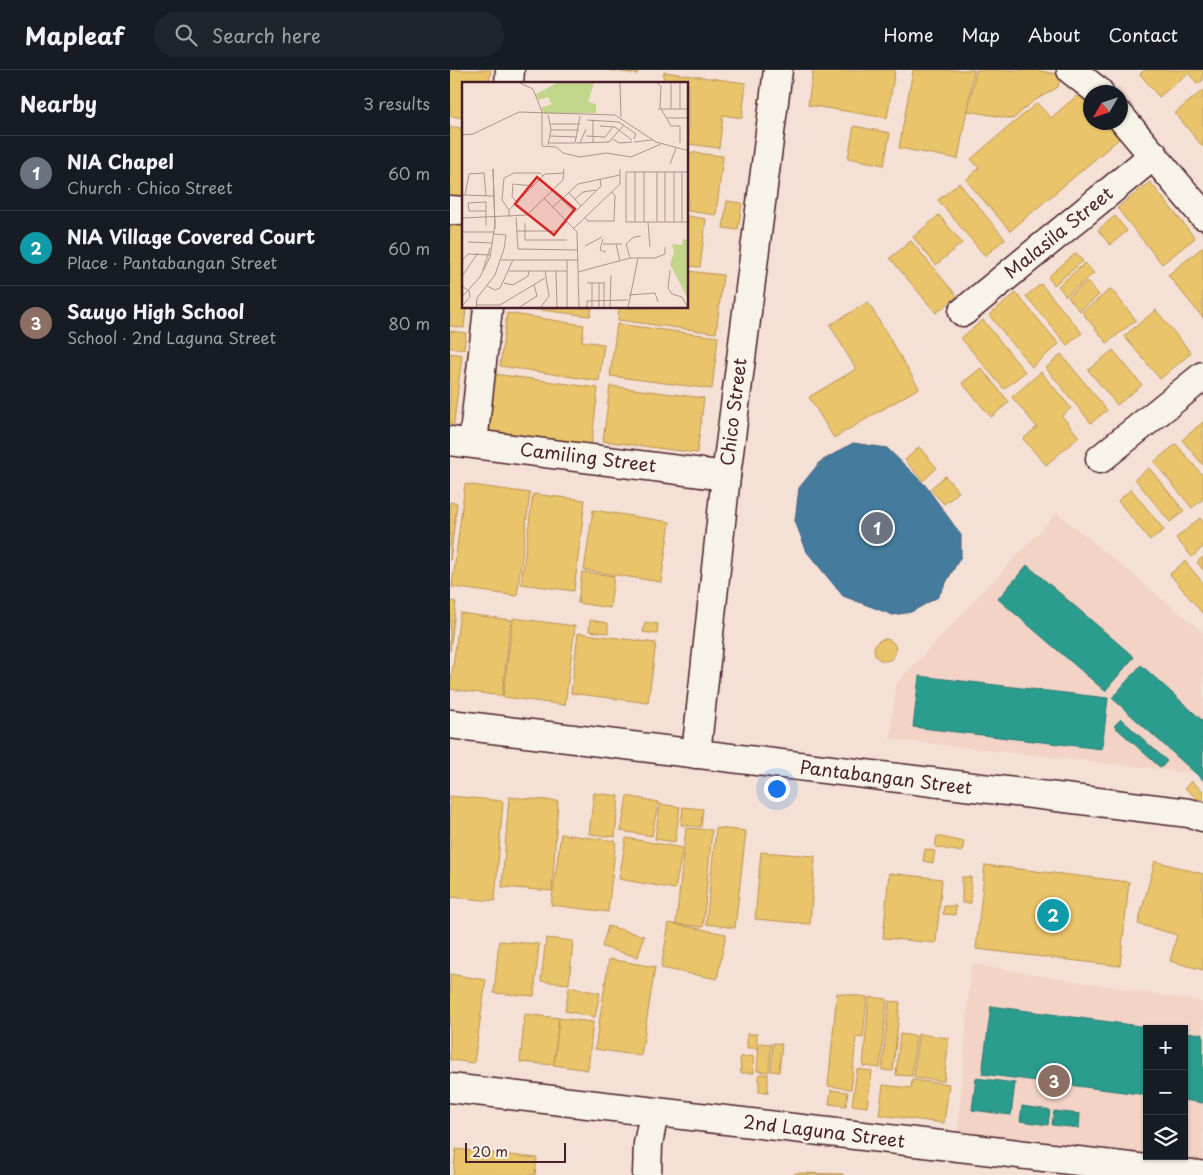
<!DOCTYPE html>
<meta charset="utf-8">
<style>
:root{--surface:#171b24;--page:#20242c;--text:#f1f3f6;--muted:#9ea1a6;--line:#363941;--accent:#b45309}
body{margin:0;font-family:"Playpen Sans",sans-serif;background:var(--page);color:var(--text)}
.controls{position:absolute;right:15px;bottom:15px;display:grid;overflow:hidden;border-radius:0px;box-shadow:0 1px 4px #0004}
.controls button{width:45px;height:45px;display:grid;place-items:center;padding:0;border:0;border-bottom:1px solid var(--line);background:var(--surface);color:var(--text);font:25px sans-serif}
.compass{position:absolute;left:633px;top:15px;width:45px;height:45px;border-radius:50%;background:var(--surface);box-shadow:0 1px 4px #0004;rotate:231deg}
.scale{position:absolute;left:15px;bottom:12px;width:101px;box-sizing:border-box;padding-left:5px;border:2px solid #4a1f2b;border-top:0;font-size:14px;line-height:18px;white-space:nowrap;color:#4a1f2b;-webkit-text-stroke:4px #f7f3e8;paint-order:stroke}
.you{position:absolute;left:326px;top:718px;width:18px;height:18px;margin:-12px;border:4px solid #fff;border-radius:50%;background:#1a73e8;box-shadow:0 0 0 8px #1a73e833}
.badge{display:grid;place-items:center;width:32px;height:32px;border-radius:50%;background:var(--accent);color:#fff;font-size:16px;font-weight:700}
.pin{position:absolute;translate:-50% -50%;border:2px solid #fff;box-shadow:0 1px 5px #0006}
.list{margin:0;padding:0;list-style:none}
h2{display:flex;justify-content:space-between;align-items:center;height:65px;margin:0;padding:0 20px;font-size:21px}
h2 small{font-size:16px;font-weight:400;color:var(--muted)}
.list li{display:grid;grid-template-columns:32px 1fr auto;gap:15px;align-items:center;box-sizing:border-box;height:75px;padding:0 20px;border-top:1px solid var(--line)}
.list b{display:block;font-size:19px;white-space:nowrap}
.list p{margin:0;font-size:16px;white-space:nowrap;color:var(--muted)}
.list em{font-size:16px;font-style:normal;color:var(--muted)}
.icon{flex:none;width:28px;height:28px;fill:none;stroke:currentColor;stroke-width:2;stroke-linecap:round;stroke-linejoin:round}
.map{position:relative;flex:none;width:753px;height:1105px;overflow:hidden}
header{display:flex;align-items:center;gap:30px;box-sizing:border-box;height:70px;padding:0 25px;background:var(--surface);border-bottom:1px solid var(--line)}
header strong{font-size:24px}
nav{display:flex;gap:28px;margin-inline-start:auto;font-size:18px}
.search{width:350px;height:45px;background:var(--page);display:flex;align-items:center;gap:12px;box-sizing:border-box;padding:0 18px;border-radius:28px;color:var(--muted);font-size:19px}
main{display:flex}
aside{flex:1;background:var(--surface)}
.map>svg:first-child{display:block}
</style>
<header>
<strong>Mapleaf</strong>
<div class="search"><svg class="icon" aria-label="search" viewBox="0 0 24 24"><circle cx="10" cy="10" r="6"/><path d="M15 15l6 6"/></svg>Search here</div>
<nav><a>Home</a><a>Map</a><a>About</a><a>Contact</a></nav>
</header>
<main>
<aside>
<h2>Nearby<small>3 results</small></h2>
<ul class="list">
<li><span class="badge" style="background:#6b7280">1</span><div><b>NIA Chapel</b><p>Church · Chico Street</p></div><em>60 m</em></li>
<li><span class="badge" style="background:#0f9aa8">2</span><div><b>NIA Village Covered Court</b><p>Place · Pantabangan Street</p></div><em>60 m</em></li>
<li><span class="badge" style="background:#8d6e63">3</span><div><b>Sauyo High School</b><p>School · 2nd Laguna Street</p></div><em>80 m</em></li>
</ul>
</aside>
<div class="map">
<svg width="753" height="1105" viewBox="0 0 753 1105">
<rect width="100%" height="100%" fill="#f4e0d4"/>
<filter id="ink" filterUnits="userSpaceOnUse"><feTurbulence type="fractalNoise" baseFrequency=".02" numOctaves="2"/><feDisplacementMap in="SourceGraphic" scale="10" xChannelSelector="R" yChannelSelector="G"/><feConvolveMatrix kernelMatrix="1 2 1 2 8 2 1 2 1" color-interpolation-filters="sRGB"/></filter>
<g filter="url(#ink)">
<!-- built -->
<g fill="#f2d3c6" fill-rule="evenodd">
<path d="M607,443l146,119v142l-313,-35 6,-55z"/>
<path d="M521,894l232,38v163l-245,-33zM697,959h37v127h-37z"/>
</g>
<!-- homes -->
<g fill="#e9c46a" stroke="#b99257">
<path d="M0,0h41l-2,14h-25v34l-14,-2z"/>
<path d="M157,0h31l-1,4z"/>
<path d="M363,0h82l-8,48 -79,-13z"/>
<path d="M463,0h61l-16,89 -59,-11z"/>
<path d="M526,0h60l25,5 -3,12 -26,15 -19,17 -45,-8z"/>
<path d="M695,0h58v10l-5,4 -10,-11 -29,24 -19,-23z"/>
<path d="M214,2l82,11 -4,35 -19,-3 -4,33 -31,-4v-60h-25z"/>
<path d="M753,20v57l-28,-34z"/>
<path d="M630,23l10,12v17h15l14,17 -109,92 -44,-51 13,-12 -8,-9 66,-56 14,15z"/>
<path d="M404,56l36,7 -6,32 -36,-7z"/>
<path d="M0,57l14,1v75l-14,-2z"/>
<path d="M238,82l35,4 -7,59 -28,-4z"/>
<path d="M700,112l45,56 -33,26 -45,-56z"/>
<path d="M509,113l46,56 -20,17 -47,-56z"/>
<path d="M277,131l15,2 -4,27 -15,-2z"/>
<path d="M489,145l23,28 -26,22 -23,-28z"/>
<path d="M238,146l18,3 -6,48 -12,-1z"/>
<path d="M665,146l12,15 -17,14 -12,-15z"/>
<path d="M0,153l14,2v83h2l-2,20 -14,-2z"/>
<path d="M461,171l46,55 -21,17 -46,-55z"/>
<path d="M753,177v71l-35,-43z"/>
<path d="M626,183l7,8 -29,24 -6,-8z"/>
<path d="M635,193l9,10 -28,23 -8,-10z"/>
<path d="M238,201l35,4 -7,58 -98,-13 1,-12h69z"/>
<path d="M637,211l12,14 -19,16 -12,-14z"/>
<path d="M591,214l41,49 -15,12 -41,-49z"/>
<path d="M661,219l25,31 -29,23 -25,-31z"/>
<path d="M566,223l43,51 -27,23 -43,-52z"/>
<path d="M418,232l51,86 -85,50 -25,-41 47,-28 -26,-44z"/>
<path d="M74,238h68l-2,8z"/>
<path d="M706,240l35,43 -31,26 -36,-43z"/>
<path d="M57,243l77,12 -2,16 22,3 -5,37 -99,-15z"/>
<path d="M533,250l42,52 -21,17 -43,-51z"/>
<path d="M167,254l101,13 -6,52 -102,-13z"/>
<path d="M0,261l16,2 -2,16 -14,-1z"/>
<path d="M663,280l29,35 -25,20 -29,-35z"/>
<path d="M0,283l12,2 -10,84 -2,-1z"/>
<path d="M611,284l46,56 -16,13 -45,-55z"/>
<path d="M531,298l28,34 -18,15 -29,-34z"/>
<path d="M591,302l30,36 -9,8 17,21 -33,28 -23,-26 14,-12 -25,-30z"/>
<path d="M44,304l104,14 -7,61 -104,-14z"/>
<path d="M160,316l94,12 -7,55 -94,-12z"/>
<path d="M753,352v43l-21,-25z"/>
<path d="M726,374l27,32v23l-11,9 -38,-46z"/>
<path d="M469,377l18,21 -14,13 -18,-21z"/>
<path d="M699,398l35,43 -14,11 -35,-43z"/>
<path d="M495,406l14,16 -15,12 -14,-15z"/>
<path d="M15,414l65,9 -13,103 -65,-9z"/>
<path d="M681,419l33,41 -14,10 -32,-39z"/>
<path d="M83,424l52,6 -11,91 -53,-7z"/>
<path d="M0,432l7,1 -7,58z"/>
<path d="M143,440l77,12 -9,60 -77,-12z"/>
<path d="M750,448l3,4v25l-11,10 -16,-19z"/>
<path d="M753,487v13l-6,-8z"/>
<path d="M735,491l18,22v31l-33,-40z"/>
<path d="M132,502l32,4 -4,32 -32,-5z"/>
<path d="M0,531l6,1 -6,49z"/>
<path d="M10,543l51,7 -9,76 -52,-7z"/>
<path d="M63,548l62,8 -10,79 -62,-8z"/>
<path d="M140,550l18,3v10l-19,-2z"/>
<path d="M195,552l13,2 -1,10 -14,-2z"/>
<path d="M128,563l78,10 -8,60 -77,-10z"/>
<circle cx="435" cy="580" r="11"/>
<path d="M741,711l12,10v13l-18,-16z"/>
<path d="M144,723l25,3 -4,41 -26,-3z"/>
<path d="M0,726l53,5 -8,100 -45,-4z"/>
<path d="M177,726l31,6 -6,34 -31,-5z"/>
<path d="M59,727l49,4 -6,90 -50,-4z"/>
<path d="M210,734l20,3 -5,35 -20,-3z"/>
<path d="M233,737l20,2 -2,18 -20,-2z"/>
<path d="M236,758l26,2 -9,97 -27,-3z"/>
<path d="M266,758l30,3 -11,97 -29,-4z"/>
<path d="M111,764l55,7 -8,71 -57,-7z"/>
<path d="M487,766l27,6 -2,10 -27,-5z"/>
<path d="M176,768l57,10 -8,41 -56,-10z"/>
<path d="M475,779l10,2 -2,12 -10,-2z"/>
<path d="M311,782l54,4 -5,68 -55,-5z"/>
<path d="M705,791l48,13v96l-33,-9 7,-26 -39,-11z"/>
<path d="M535,795l144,17 -9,84 -144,-17z"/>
<path d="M439,803l53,6 -6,64 -53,-5z"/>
<rect x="512" y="807" width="9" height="26"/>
<path d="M494,836h12l-1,9 -12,-1z"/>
<path d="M219,853l57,11 -9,45 -56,-11z"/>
<path d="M158,856l36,10 -6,21 -36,-10z"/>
<path d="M96,868l27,3 -4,43 -28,-3z"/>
<path d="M49,871l40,3 -5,52 -40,-3z"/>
<path d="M159,889l46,8 -14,89 -46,-7z"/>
<path d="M0,904l36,6 -12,83 -24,-3z"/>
<path d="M119,917l31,6 -5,24 -30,-6z"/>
<path d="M387,923l30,4 -4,41 -7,-1 -5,52 -23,-3z"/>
<path d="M419,927l18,2 -7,69 -17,-2z"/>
<path d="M439,931l11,1 -7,69 -11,-1z"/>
<path d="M75,944l34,4 -5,47 -34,-3z"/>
<path d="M109,948l34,4 -5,48 -34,-5z"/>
<rect x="297" y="964" width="10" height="14"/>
<path d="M450,964l16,2 -4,40 -16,-1z"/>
<path d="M468,964l31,4 -5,43 -30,-3z"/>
<path d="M309,973l12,1 -2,28 -12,-1z"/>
<path d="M323,973l9,1 -3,28 -8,-1z"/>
<path d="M303,986l1,17h-13l-1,-16z"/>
<path d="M407,999l15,2 -5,36 -15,-2z"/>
<rect x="309" y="1004" width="9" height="18"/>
<path d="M462,1010l37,4 -5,39 -65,-8 4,-30 28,3z"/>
<path d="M381,1020l17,2 -2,14 -17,-2z"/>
<path d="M6,1079l81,9 -2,17h-82z"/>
<path d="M345,1103l48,1v1h-48z"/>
</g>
<!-- schools -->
<g fill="#2a9d8f" stroke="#347771">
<path d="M577,495l107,92 -29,34 -107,-92z"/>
<path d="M691,595l62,56v59l-91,-82z"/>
<path d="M469,606l189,22 -6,51 -189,-22z"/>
<path d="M671,649l46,42 -6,7 -47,-42z"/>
<path d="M541,936l171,23h-15v66l-165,-21z"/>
<path d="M734,962l19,2v69l-19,-3z"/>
<path d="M526,1008l39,5 -4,32 -39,-5z"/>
<path d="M572,1036l28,4 -2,15 -28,-4z"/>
<path d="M604,1041l26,3 -1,14 -27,-3z"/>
</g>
<!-- public -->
<path fill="#457b9d" stroke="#465f7b" d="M403,373l34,5 38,37 36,50v21l-23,41 -27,15 -18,3 -50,-19 -36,-44 -12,-31 4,-33 21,-26z"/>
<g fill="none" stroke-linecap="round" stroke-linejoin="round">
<!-- street casing -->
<g stroke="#4a1f2b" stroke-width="31">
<g id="street">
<path d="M621,0l28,22"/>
<path d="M59,14l1,-14"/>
<path d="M670,46l83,99"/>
<path d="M0,140l14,1"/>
<path d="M513,242l191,-157"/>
<path d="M0,371l276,35"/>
<path d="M23,373l15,-135"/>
<path d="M650,389l103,-83"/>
<path d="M0,654l739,89 14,4"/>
<path d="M246,684l30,-278 52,-406"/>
<path d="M0,1018l749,87"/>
<path d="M197,1105l1,-31 6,-31"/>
</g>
</g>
<!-- street -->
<use href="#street" stroke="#f7f3e8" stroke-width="28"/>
</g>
</g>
<g text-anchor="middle" stroke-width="5" stroke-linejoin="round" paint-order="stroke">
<!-- street labels -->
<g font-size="18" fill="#4a1f2b" stroke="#f7f3e8">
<text transform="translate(609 163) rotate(-39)" y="6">Malasila Street</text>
<text transform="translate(284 342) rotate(-83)" y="6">Chico Street</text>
<text transform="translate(138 388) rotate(7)" y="6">Camiling Street</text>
<text transform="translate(436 708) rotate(7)" y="6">Pantabangan Street</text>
<text transform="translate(374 1062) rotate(7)" y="6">2nd Laguna Street</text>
</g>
</g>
<!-- overview -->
<g transform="translate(12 12)">
<rect width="226" height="226" fill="#f4e0d4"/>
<path d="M95,1h37l-6,19 8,2v9l-52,1 -3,-6 11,-4 -4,-7 -10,3 -2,-6zM221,157l5,1 -1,57 -17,-33 4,-11 -2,-9 10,1z" fill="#c2d68b"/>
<path fill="none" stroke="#b09390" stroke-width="1" d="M58,1l13,6 9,23v34l14,1 7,6 17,4 26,-4 25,4 30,-13M158,1l1,34M195,1l4,3 -1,21 11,19h9v17M209,1v26M218,1v26M196,27h31M86,33l3,14 -3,16M205,36h22M125,38l32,2 17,12 -2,5M88,42h30M138,44l15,1 17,13M89,48h28M0,53l11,-1 46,-22 96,3 41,27 33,9M88,54l27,1M124,54l19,1 8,-10M151,57l6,4 13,-1M172,60l18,-2M87,61h26l5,-27M114,61l33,-1 15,-17M118,61l6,-14M131,61v-23M208,82l6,-16M227,90h-63v50h63M106,110l13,14M0,113l32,1M3,113l4,-21 15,-1 2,23M82,116l33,34 2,76M99,117l14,13 26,-26 -1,-7M113,117l8,-7 13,-2M55,120l-5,-5 1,-13 20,2M91,125l25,-23 42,-9M47,128l-7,-10 2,-22 10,-5h26l3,3M47,135v-7l36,-36 19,-1M54,135l2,32 60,1M0,136l65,-3 36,-35 1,-11M123,136l3,3h26l1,-25 -3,-4M173,140v-50M182,140v-50M186,140l2,25M195,140v-50M203,140v-50M212,140v-50M220,140v-50M63,141v17h42M24,144v-24l-18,1 1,8h17M112,146l46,-44v-15M54,149h41l10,-9M0,150h32M141,157l-3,11 6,2M6,160l25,1M141,162h19M154,162l4,17M123,164l17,-9M168,176l-4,-14 8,-7 7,-1M39,178h77M0,179l6,-7 22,1M21,188l7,-22M208,188l-2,18 4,6 10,3 5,9M47,189h58M94,189l1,37M116,190l52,-14h25l10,-4v-7M0,194l16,-23M42,201l9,2 15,-9 1,-5M125,201h18M0,204l7,5 1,6 -8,9M25,204l8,4 5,-2 13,-28M167,213l26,-2 3,9M0,215l18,-20 10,-20 5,-33 -2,-55 2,60M14,223h24l45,-27M14,226l1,-10 18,-23 9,-26 2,-14 -12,-1M56,226l19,-12 -3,-11M78,226l9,-12 -4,-25M105,226v-48M125,226v-7l41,-1M130,226v-25M137,226v-25M142,226v-25M148,226l1,-33M166,226l10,-50"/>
<path fill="#d62828" fill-opacity="0.15" stroke="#d62828" stroke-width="2.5" d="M75,95l38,32 -21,26 -39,-31z"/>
<rect width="226" height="226" fill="none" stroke="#4a1f2b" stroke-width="2.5"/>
</g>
</svg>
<div class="controls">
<button>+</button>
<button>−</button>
<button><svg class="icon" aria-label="layers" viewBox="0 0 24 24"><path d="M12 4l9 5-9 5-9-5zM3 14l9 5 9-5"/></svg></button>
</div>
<svg class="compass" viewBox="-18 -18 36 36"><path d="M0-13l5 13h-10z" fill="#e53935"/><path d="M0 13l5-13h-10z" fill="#9ea1a6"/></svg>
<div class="scale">20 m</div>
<div class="you"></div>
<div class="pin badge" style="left:427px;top:458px;background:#6b7280">1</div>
<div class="pin badge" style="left:603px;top:845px;background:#0f9aa8">2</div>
<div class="pin badge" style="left:604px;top:1011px;background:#8d6e63">3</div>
</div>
</main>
